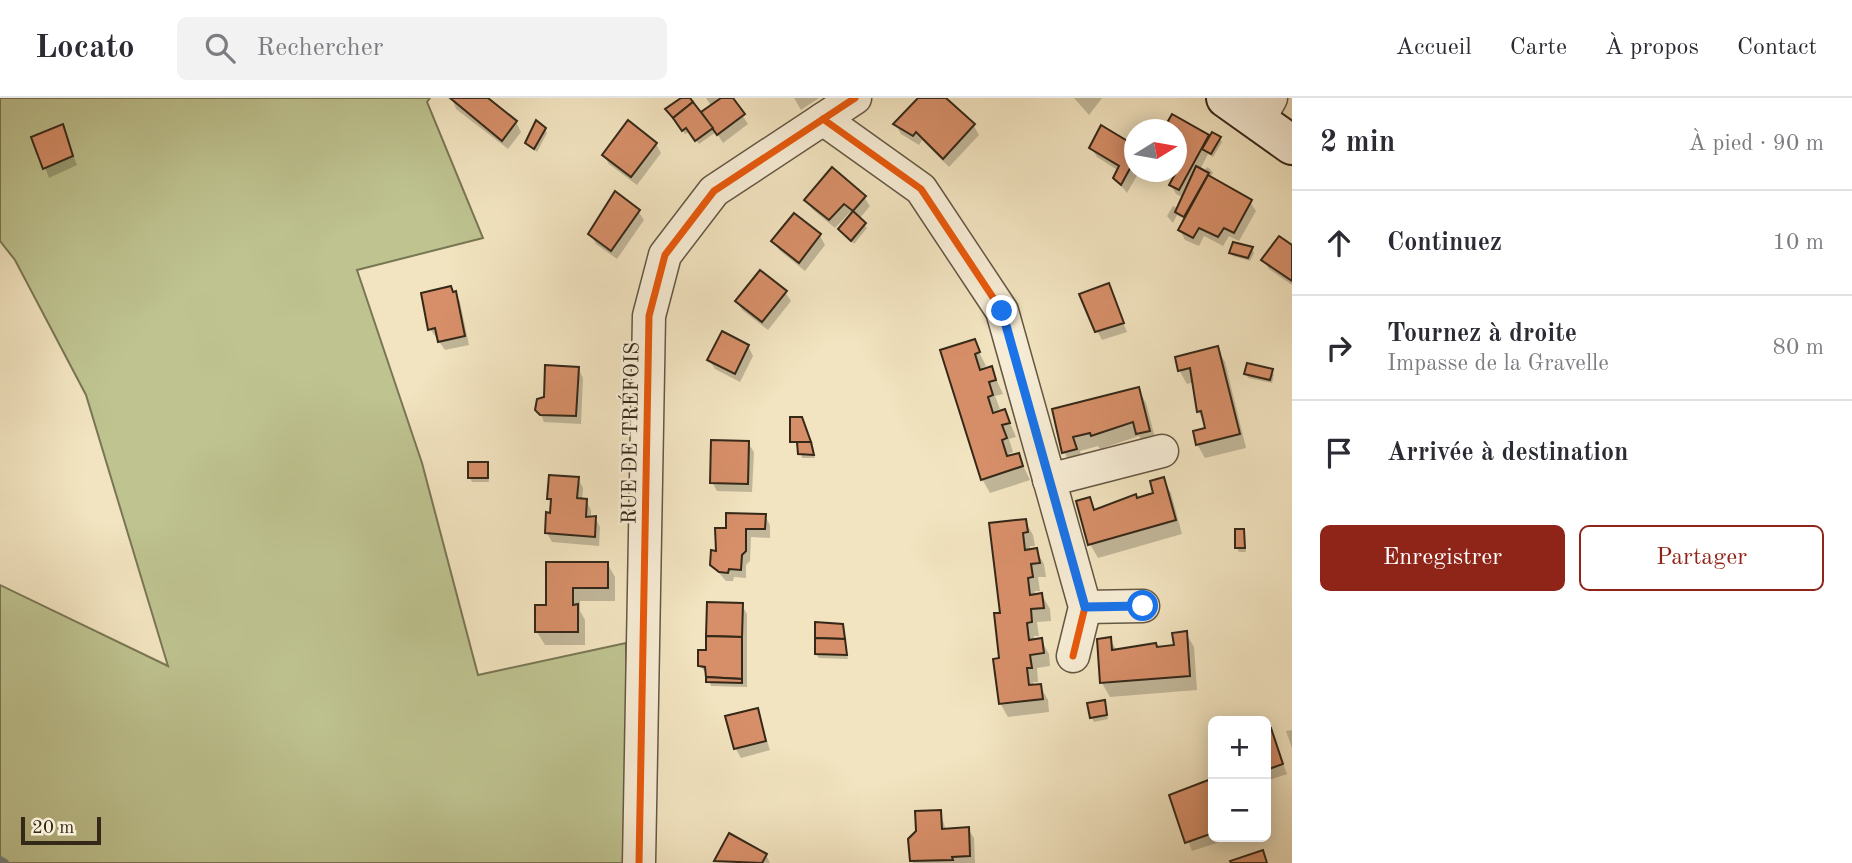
<!DOCTYPE html>
<html lang="fr">
<meta charset="utf-8">
<style>
:root{--surface:#fff;--page:#f2f2f3;--text:#2b2b33;--muted:#7c7c81;--line:#e1e1e2;--accent:#8f2418}
body{margin:0;font-family:"Old Standard TT",serif;background:var(--page);color:var(--text)}
.controls{position:absolute;right:21px;bottom:21px;display:grid;overflow:hidden;border-radius:10px;box-shadow:0 4px 18px #0003}
.controls button{width:63px;height:63px;display:grid;place-items:center;padding:0;border:0;border-bottom:2px solid var(--line);background:var(--surface);color:var(--text);font:35px sans-serif}
.compass{position:absolute;left:1124px;top:21px;width:63px;height:63px;border-radius:50%;background:var(--surface);box-shadow:0 4px 18px #0003;rotate:79deg}
.scale{position:absolute;left:21px;bottom:18px;width:80px;box-sizing:border-box;padding-left:7px;border:4px solid #342818;border-top:0;font-size:19px;line-height:24px;white-space:nowrap;color:#342818;-webkit-text-stroke:5px #f7edd6;paint-order:stroke}
.stop{position:absolute;width:21px;height:21px;margin:-16px;border:5px solid #1a73e8;border-radius:50%;background:#fff}
.stop.end{background:#1a73e8;border-color:#fff;box-shadow:0 2px 7px #0008}
.list{margin:0;padding:0;list-style:none}
h2{display:flex;justify-content:space-between;align-items:center;height:91px;margin:0;padding:0 28px;font-size:30px}
h2 small{font-size:23px;font-weight:400;color:var(--muted)}
.list li{display:grid;grid-template-columns:46px 1fr auto;gap:21px;align-items:center;box-sizing:border-box;height:105px;padding:0 28px;border-top:2px solid var(--line)}
.list b{display:block;font-size:26px;white-space:nowrap}
.list p{margin:0;font-size:23px;white-space:nowrap;color:var(--muted)}
.list em{font-size:23px;font-style:normal;color:var(--muted)}
.actions{display:flex;gap:14px;padding:21px 28px}
.actions a{flex:1;padding:16px 0;border:2px solid var(--accent);border-radius:10px;text-align:center;font-size:24px;color:var(--accent)}
.actions .main{background:var(--accent);color:#fff}
.icon{flex:none;width:38px;height:38px;fill:none;stroke:currentColor;stroke-width:2;stroke-linecap:round;stroke-linejoin:round}
.map{position:relative;flex:none;width:1292px;height:765px;overflow:hidden}
header{display:flex;align-items:center;gap:42px;box-sizing:border-box;height:98px;padding:0 35px;background:var(--surface);border-bottom:2px solid var(--line)}
header strong{font-size:33px}
nav{display:flex;gap:38px;margin-inline-start:auto;font-size:24px}
.search{width:490px;height:63px;background:var(--page);display:flex;align-items:center;gap:18px;box-sizing:border-box;padding:0 24px;border-radius:10px;color:var(--muted);font-size:26px}
main{display:flex}
aside{flex:1;background:var(--surface)}
.map>svg:first-child{display:block}
</style>
<header>
<strong>Locato</strong>
<div class="search"><svg class="icon" aria-label="search" viewBox="0 0 24 24"><circle cx="10" cy="10" r="6"/><path d="M15 15l6 6"/></svg>Rechercher</div>
<nav><a>Accueil</a><a>Carte</a><a>À propos</a><a>Contact</a></nav>
</header>
<main>
<div class="map">
<svg width="1292" height="765" viewBox="0 0 1292 765">
<rect width="100%" height="100%" fill="#f2e4c0"/>
<filter id="stains"><feTurbulence type="fractalNoise" baseFrequency=".00286" numOctaves="4"/><feColorMatrix values="0 0 0 0 .2 0 0 0 0 .09 0 0 0 0 .02 0 0 0 .5 -.17"/></filter>
<radialGradient id="worn" r=".72"><stop offset=".6" stop-color="#630" stop-opacity="0"/><stop offset="1" stop-color="#630" stop-opacity=".3"/></radialGradient>
<!-- green -->
<path fill="#bec390" stroke="#797654" stroke-width="2" d="M0,0h430l-3,4 56,136 -126,32 65,193 56,212 148,-32 1,123 -4,97h-623v-278l168,81 -82,-271 -71,-135 -15,-19z"/>
<!-- shadow -->
<g fill="#0003">
<path d="M452,0h33l31,24 5,10 -13,17 -52,-40z"/>
<path d="M684,0h4l17,23 7,-14 -6,-9h25l17,26 -25,19 -7,-11 -17,12 -9,-12 -5,2 -15,-21z"/>
<path d="M794,0h25l-18,12z"/>
<path d="M920,0h24l30,28 5,9 -30,32 -27,-27 -3,5 -18,-11 -5,-9z"/>
<path d="M1074,0h28l-13,17z"/>
<path d="M1173,18l37,24 9,-2 3,4 -9,15 -5,-3 -8,16 4,2 3,-5 3,2 3,4 -3,5 40,24 6,9 -17,30 -10,-5 -6,10 -19,-10 -5,10 -14,-6 -5,-10 6,-10 -9,-5 -4,8 -6,-7 6,-10 6,3 5,-11 -8,-4 -5,-9 12,-22 -7,-3v-30z"/>
<path d="M62,28l15,39 -28,13 -15,-40z"/>
<path d="M1101,30l33,19v25h5l-12,21 -12,-15 4,-7 -22,-14 -6,-9z"/>
<path d="M545,31l2,4 -10,19 -10,-9z"/>
<path d="M656,46l5,9 -24,32 -28,-21 -5,-9z"/>
<path d="M864,99l6,9 -11,13 8,9 -13,16 -14,-15 13,-15 -3,-2 -15,16 -23,-19 -6,-9z"/>
<path d="M638,113l6,9 -27,39 -21,-15 -6,-10z"/>
<path d="M794,117l26,21 5,9 -20,26 -26,-21 -5,-9z"/>
<path d="M1292,149v38l-23,-16 -6,-9z"/>
<path d="M1252,151l2,4 -4,8 -17,-5 -2,-4z"/>
<path d="M1108,187l19,47 -25,8 -5,-9z"/>
<path d="M785,194l6,9 -23,29 -26,-20 -5,-9z"/>
<path d="M455,195l5,9 9,43 -24,5 -15,-21z"/>
<path d="M974,244l12,24 -4,2 1,3 8,-3 12,26 -8,2 5,13 -11,4 1,3 15,-5 11,26 -7,2 4,13 -5,2 2,3 8,-2 12,25 -40,13 -8,-14z"/>
<path d="M748,248l5,10 -13,26 -25,-13 -6,-9z"/>
<path d="M1217,250l8,14 21,86 -41,10 -8,-14 10,-15 -8,-17 -5,-30 -7,2 -8,-14z"/>
<path d="M578,270l5,10 -2,46 -37,-2 -8,-18z"/>
<path d="M1272,273l2,4 -2,8 -24,-5 -2,-5z"/>
<path d="M1138,291l8,14 11,42 -11,2 -7,-11 -39,13 -2,-3 -18,5 3,12 -11,3 -8,-14 -10,-41z"/>
<path d="M803,325l12,35h-13l-3,-13 -7,-4z"/>
<path d="M748,345l6,9 -2,40 -35,-1 -5,-9z"/>
<path d="M487,366l2,18h-17l-2,-4z"/>
<path d="M578,380l5,10 -1,13h4l5,9v8h4l5,9 -1,19 -47,-4 -5,-9 6,-28 -4,-7z"/>
<path d="M1163,382l8,13 11,41 -84,24 -8,-14v-45l6,12 59,-16z"/>
<path d="M765,418l5,9v13l-19,-1 -1,24 -4,4v13l-12,-1 -1,4h-7l-14,-16 16,-35z"/>
<path d="M1025,423l8,14 2,11h-5v5l6,-1 8,14 2,13h-8l2,14h-5v5l7,-1 8,14 1,12 -14,1 2,14h-5l1,5 6,-1 8,14 1,12 -13,2 1,14h-5l1,5 6,-1 8,14 1,12 -41,5 -8,-14 2,-89z"/>
<path d="M1243,433l3,21h-7l-2,-4z"/>
<path d="M607,465l8,14v24h-35v10l5,9v25h-40l-8,-13 11,-26v-42z"/>
<path d="M742,507l5,9v73l-36,-1 -3,-11 -8,-9z"/>
<path d="M842,528l6,33 -29,-1 -3,-4z"/>
<path d="M1186,535l8,14 3,43 -87,7 -8,-14 -3,-43 11,-1 7,12 59,-4z"/>
<path d="M1104,604l4,17 -14,3 -2,-4z"/>
<path d="M757,612l13,40 -29,8 -5,-9z"/>
<path d="M1270,632l17,44 -21,7v-50z"/>
<path d="M1292,632v18l-6,-17z"/>
<path d="M1211,683l2,56 19,1 -40,13 -21,-55z"/>
<path d="M940,714l6,18 22,-1 6,9 1,25h-62l-2,-3z"/>
<path d="M766,757l4,8 -54,-2z"/>
</g>
<g fill="none" stroke-linecap="round" stroke-linejoin="round">
<!-- stream -->
<path stroke="#74817a" stroke-width="8" d="M0,762l5,3"/>
</g>
<!-- building -->
<g fill="#d78f69" stroke="#342818" stroke-width="2">
<path d="M450,0h38l29,23 -15,20z"/>
<path d="M681,0h9l3,4 -20,16 -8,-9z"/>
<path d="M721,0h12l12,16 -28,21 -16,-23z"/>
<path d="M918,0h28l29,26 -32,35 -27,-27 -3,4 -20,-12z"/>
<path d="M693,4l20,26 -18,13 -9,-13 -4,3 -9,-13z"/>
<path d="M1172,16l37,21 -30,55 -10,-5 15,-27 -8,-4v-24h-13z"/>
<path d="M536,22l10,8 -12,21 -9,-6z"/>
<path d="M628,22l29,23 -26,34 -29,-22z"/>
<path d="M63,26l10,32 -30,13 -12,-32z"/>
<path d="M1101,27l33,20v16l-13,24 -8,-7 6,-12 -30,-18z"/>
<path d="M1212,34l9,5 -10,17 -9,-5z"/>
<path d="M1196,68l13,7 -25,44 -9,-5z"/>
<path d="M832,69l34,29 -13,15 -9,-7 -15,16 -25,-20z"/>
<path d="M1208,77l44,25 -18,33 -10,-5 -6,9 -19,-9 -6,10 -15,-8z"/>
<path d="M615,93l25,19 -29,41 -23,-17z"/>
<path d="M853,113l13,12 -15,18 -13,-12z"/>
<path d="M794,115l27,21 -22,29 -28,-22z"/>
<path d="M1279,138l13,9v36l-31,-21z"/>
<path d="M1233,144l20,5 -5,11 -19,-5z"/>
<path d="M760,172l27,21 -25,31 -27,-21z"/>
<path d="M1109,185l15,40 -29,9 -16,-38z"/>
<path d="M451,188l2,6 3,-1 9,45 -27,6 -3,-14 -7,2 -7,-37z"/>
<path d="M722,233l27,14 -14,29 -28,-14z"/>
<path d="M975,241l5,13 -5,2 5,16 12,-4 4,14 -7,2 4,13 -5,2 5,16 12,-4 5,14 -8,2 5,13 -5,2 5,16 12,-3 4,13 -42,14 -41,-130z"/>
<path d="M1218,248l22,88 -44,11 -3,-14 12,-3 -4,-17 -4,1 -7,-44 -12,3 -3,-14z"/>
<path d="M1247,265l26,6 -3,11 -26,-6z"/>
<path d="M545,267l34,2 -3,49 -36,-1 -5,-5 2,-11 7,-2z"/>
<path d="M1139,289l11,44 -14,3 -3,-12 -42,14 -1,-3 -17,4 4,12 -15,4 -10,-44z"/>
<path d="M790,319h12l9,25h-21z"/>
<path d="M711,342l38,1 -1,43 -38,-1z"/>
<path d="M797,344h14l3,13 -16,-1z"/>
<rect x="468" y="364" width="20" height="16"/>
<path d="M549,377l30,2 -2,21 10,1 -1,18 10,-1 -1,21 -50,-4 1,-21 4,1 1,-14h-4z"/>
<path d="M1164,379l12,43 -88,25 -12,-44 14,-4 4,13 42,-16 1,4 16,-5 -3,-12z"/>
<path d="M726,415l40,1 -1,15h-19v22l-4,4 -1,15 -12,-1 -1,4 -9,-1 -9,-7 1,-15 5,1 -1,-23h11z"/>
<path d="M1026,421l2,13 -5,1 2,17 12,-2 3,15 -9,1 2,13 -5,1 2,17 12,-2 2,15 -13,1 1,13 -5,1 2,17 13,-2 2,15 -14,2 2,13h-5l2,17 12,-1 2,15 -44,5 -6,-45 6,-1 -5,-45h6l-11,-90z"/>
<path d="M1235,431h9l1,19h-10z"/>
<path d="M546,464h62v26h-35v17l5,-1v28h-43v-27h11z"/>
<path d="M707,504l36,1 -1,34 -36,-1z"/>
<path d="M815,524l28,2 2,15 -30,-1z"/>
<path d="M1187,533l3,45 -90,7 -3,-44 14,-2 1,13 44,-7 1,4 17,-2 -2,-12z"/>
<path d="M706,538l36,1v42l-36,-2 -1,-10 -7,-1v-16h8z"/>
<path d="M815,540l30,1 2,16 -32,-1z"/>
<path d="M706,579l36,2v4l-36,-1z"/>
<path d="M1105,602l2,15 -17,3 -3,-15z"/>
<path d="M758,610l8,33 -32,8 -9,-33z"/>
<path d="M1271,630l12,36 -17,6v-41z"/>
<path d="M1211,681l2,54 -28,10 -16,-48z"/>
<path d="M941,712l1,19 27,-2 1,29 -18,1 1,3 -43,1 -2,-22 8,-8 -1,-20z"/>
<path d="M729,735l38,21 -5,9 -48,-2z"/>
<path d="M1263,752l4,13h-36l-1,-2z"/>
</g>
<g fill="none" stroke-linecap="round" stroke-linejoin="round">
<!-- minor casing -->
<g stroke="#645742" stroke-width="35">
<g id="minor">
<path d="M823,21l98,70 81,122 83,296 -12,49"/>
<path d="M1258,24l13,-24"/>
<path d="M1049,382l113,-29"/>
<path d="M1085,509l58,-1"/>
<path d="M639,765l10,-547 16,-61 49,-64 141,-93"/>
</g>
</g>
<!-- secondary casing -->
<g stroke="#342818" stroke-width="42">
<path id="secondary" d="M1226,0l66,47"/>
</g>
<!-- minor -->
<use href="#minor" stroke="#f7edd6" stroke-width="32"/>
<!-- secondary -->
<use href="#secondary" stroke="#f7edd6" stroke-width="38"/>
<!-- cycleway casing -->
<g stroke="#f7edd6" stroke-width="11">
<g id="cycleway">
<path d="M823,21l98,70 81,122 83,296 -12,49"/>
<path d="M639,765l10,-547 16,-61 49,-64 141,-93"/>
</g>
</g>
<!-- cycleway -->
<use href="#cycleway" stroke="#e8590c" stroke-width="7"/>
</g>
<g fill="none" stroke-linecap="round" stroke-linejoin="round">
<!-- route -->
<path stroke="#1a73e8" stroke-width="9" d="M1002,213l83,296 58,-1"/>
</g>
<g text-anchor="middle" stroke-width="5" stroke-linejoin="round" paint-order="stroke">
<!-- street labels -->
<g font-size="21" fill="#342818" stroke="#f7edd6">
<text transform="translate(630 335) rotate(-89)" y="7">RUE DE TRÉFOIS</text>
</g>
</g>
<rect width="100%" height="100%" filter="url(#stains)"/>
<rect width="100%" height="100%" fill="url(#worn)"/>
</svg>
<div class="controls">
<button>+</button>
<button>−</button>
</div>
<svg class="compass" viewBox="-18 -18 36 36"><path d="M0-13l5 13h-10z" fill="#e53935"/><path d="M0 13l5-13h-10z" fill="#7c7c81"/></svg>
<div class="scale">20 m</div>
<div class="stop" style="left:1143px;top:508px"></div>
<div class="stop end" style="left:1002px;top:213px"></div>
</div>
<aside>
<h2>2 min<small>À pied · 90 m</small></h2>
<ul class="list">
<li><svg class="icon" aria-label="ahead" viewBox="0 0 24 24"><path d="M12 20V5M6 11l6-6 6 6"/></svg><div><b>Continuez</b></div><em>10 m</em></li>
<li><svg class="icon" aria-label="right" viewBox="0 0 24 24"><path d="M7 20v-9h11M14 6l5 5-5 5"/></svg><div><b>Tournez à droite</b><p>Impasse de la Gravelle</p></div><em>80 m</em></li>
<li><svg class="icon" aria-label="arrive" viewBox="0 0 24 24"><path d="M6 21V4h12l-3 4 3 4H6"/></svg><div><b>Arrivée à destination</b></div></li>
</ul>
<div class="actions"><a class="main">Enregistrer</a><a>Partager</a></div>
</aside>
</main>
